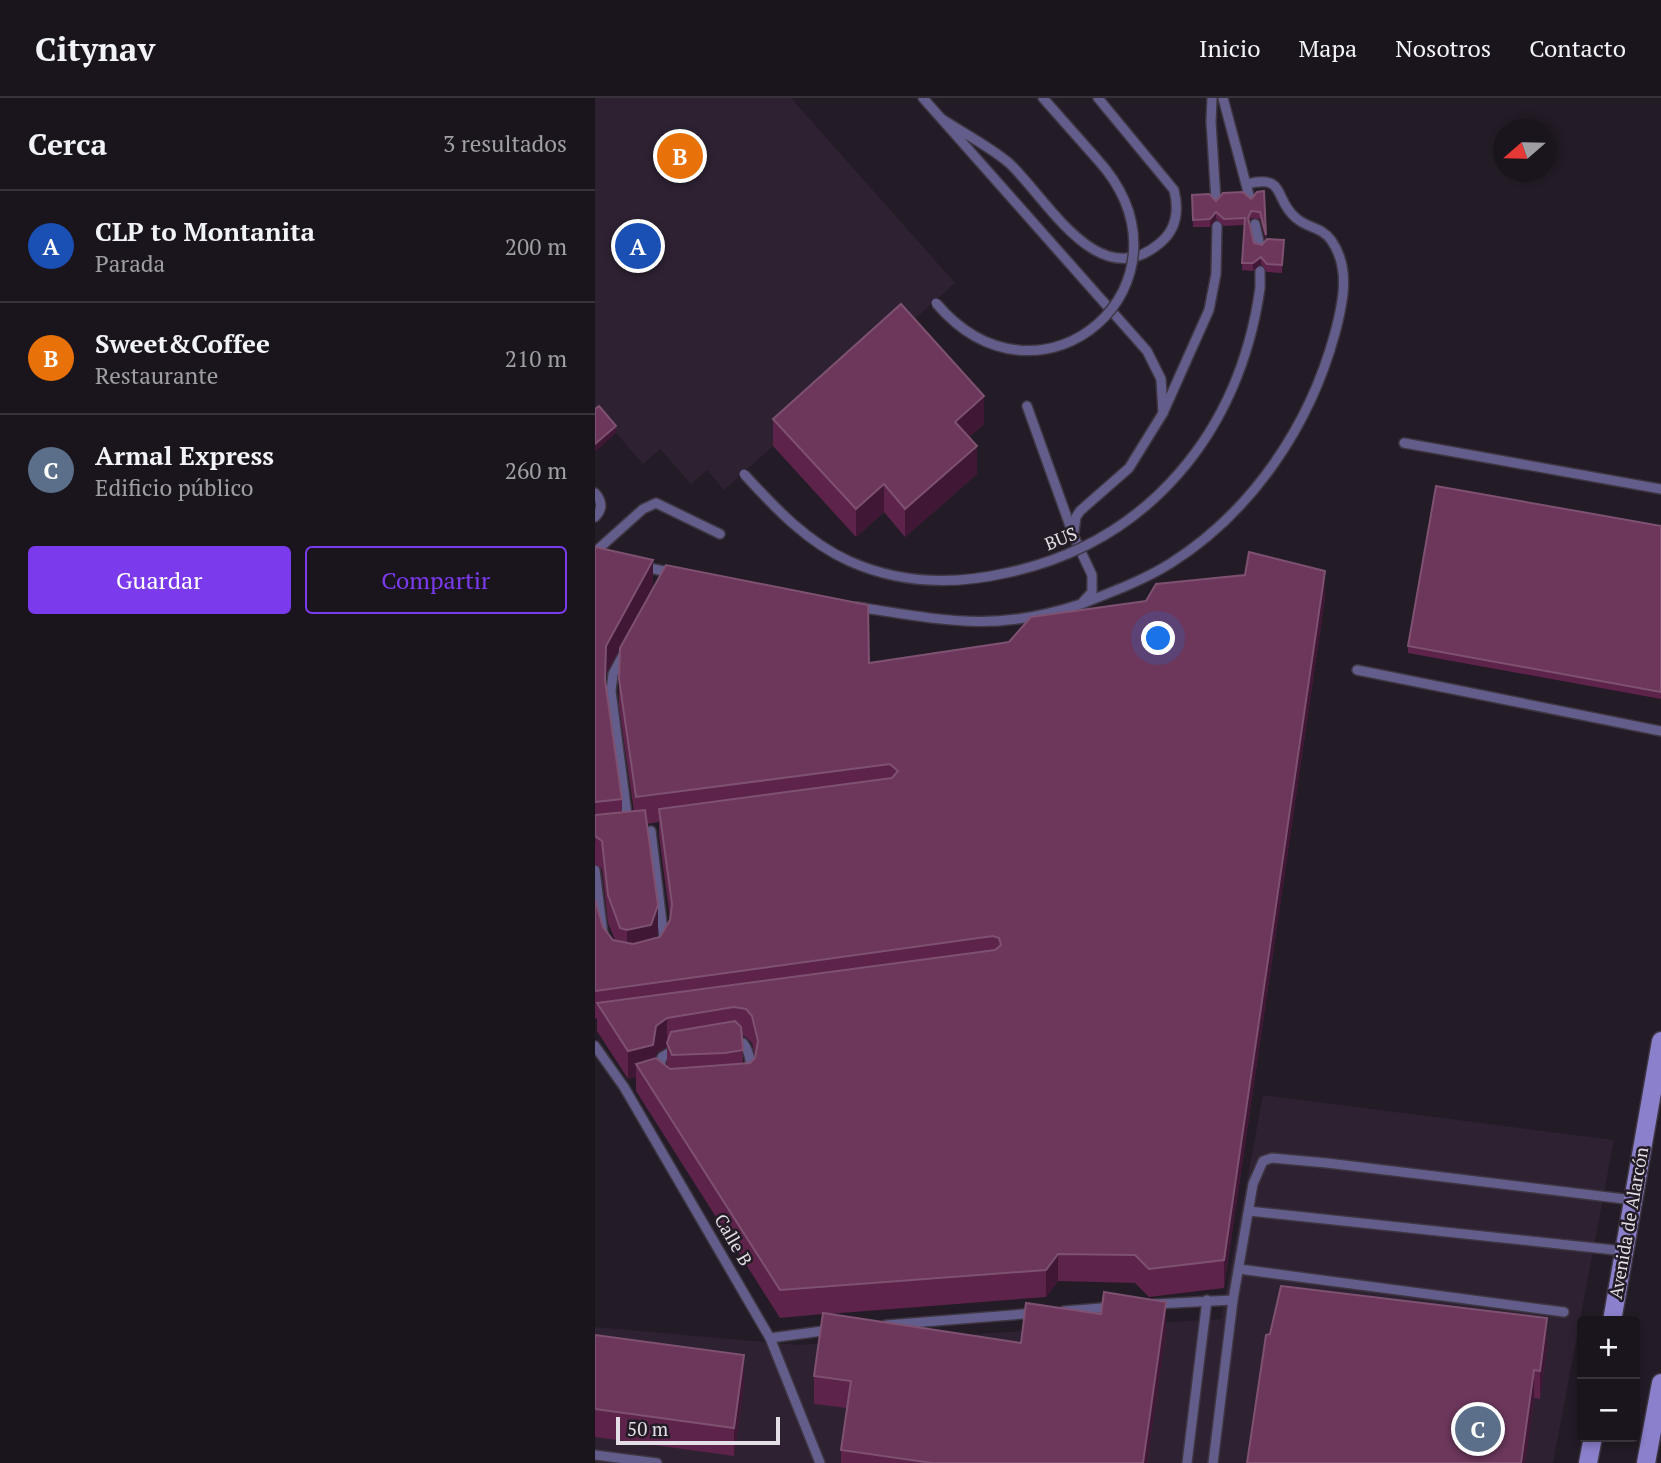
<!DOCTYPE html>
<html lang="es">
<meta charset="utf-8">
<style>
:root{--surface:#1a141c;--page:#231d25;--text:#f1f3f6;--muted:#9f9ea3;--line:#38333b;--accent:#7c3aed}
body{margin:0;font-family:"PT Serif",serif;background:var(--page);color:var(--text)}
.controls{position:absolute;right:21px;bottom:21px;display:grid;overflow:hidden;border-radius:7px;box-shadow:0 4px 10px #0003}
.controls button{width:63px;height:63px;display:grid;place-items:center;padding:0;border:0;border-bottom:2px solid var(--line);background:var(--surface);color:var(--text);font:35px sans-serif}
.compass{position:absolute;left:898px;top:21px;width:63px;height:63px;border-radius:50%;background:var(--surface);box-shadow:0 4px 10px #0003;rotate:250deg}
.scale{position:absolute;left:21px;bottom:18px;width:164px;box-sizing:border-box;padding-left:7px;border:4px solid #e4dee6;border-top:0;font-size:19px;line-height:24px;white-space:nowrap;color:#e4dee6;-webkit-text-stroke:5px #231b26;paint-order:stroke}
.you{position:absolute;left:564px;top:541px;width:24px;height:24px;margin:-18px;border:5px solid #fff;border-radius:50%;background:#1a73e8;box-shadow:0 0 0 10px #1a73e833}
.badge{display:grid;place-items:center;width:46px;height:46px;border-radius:50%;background:var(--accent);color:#fff;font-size:23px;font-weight:700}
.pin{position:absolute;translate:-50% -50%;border:4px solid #fff;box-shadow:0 2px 7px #0006}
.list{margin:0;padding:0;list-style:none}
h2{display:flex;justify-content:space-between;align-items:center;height:91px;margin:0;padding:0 28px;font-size:30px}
h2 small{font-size:23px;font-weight:400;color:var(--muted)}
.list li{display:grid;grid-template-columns:46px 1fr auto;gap:21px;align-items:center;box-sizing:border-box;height:112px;padding:0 28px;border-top:2px solid var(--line)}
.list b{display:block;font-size:26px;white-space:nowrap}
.list p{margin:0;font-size:23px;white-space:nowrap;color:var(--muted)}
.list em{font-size:23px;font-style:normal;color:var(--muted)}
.actions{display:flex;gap:14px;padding:21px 28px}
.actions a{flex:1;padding:16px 0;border:2px solid var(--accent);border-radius:7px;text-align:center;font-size:24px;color:var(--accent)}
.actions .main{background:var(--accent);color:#fff}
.map{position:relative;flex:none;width:1066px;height:1365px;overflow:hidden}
header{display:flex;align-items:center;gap:42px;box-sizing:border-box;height:98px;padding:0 35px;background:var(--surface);border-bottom:2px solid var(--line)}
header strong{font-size:33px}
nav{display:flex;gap:38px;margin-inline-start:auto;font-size:24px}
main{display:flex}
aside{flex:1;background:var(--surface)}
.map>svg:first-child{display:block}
</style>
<header>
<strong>Citynav</strong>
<nav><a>Inicio</a><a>Mapa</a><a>Nosotros</a><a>Contacto</a></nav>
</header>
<main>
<aside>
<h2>Cerca<small>3 resultados</small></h2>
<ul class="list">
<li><span class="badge" style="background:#1a4fb4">A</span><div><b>CLP to Montanita</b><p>Parada</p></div><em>200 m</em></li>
<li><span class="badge" style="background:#e8710a">B</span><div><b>Sweet&amp;Coffee</b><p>Restaurante</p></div><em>210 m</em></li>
<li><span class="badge" style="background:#5c6f8a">C</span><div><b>Armal Express</b><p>Edificio público</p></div><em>260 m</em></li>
</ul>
<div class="actions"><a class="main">Guardar</a><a>Compartir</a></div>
</aside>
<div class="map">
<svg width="1066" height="1365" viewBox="0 0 1066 1365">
<rect width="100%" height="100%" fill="#231b26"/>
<!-- built -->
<g fill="#2e2232">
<path d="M0,0h196l164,185 -231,207 -17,-20 -16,14 -31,-35 -17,15 -48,-55z"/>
<path d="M668,997l351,45 -61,323h-958v-136l203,18 423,-26z"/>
</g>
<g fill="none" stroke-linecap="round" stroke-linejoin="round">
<!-- lane casing -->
<g stroke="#3e3641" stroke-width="12">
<g id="lane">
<path d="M328,0l224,253 14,28 2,34"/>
<path d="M448,0l54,61"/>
<path d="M617,0l-1,24 5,79"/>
<path d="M628,0l27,101"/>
<path d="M347,21c21,14 47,27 67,44 38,35 89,133 151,80 17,-14 19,-33 14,-53l-76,-92"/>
<path d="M660,126l5,22"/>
<path d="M665,190v-17"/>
<path d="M809,345l257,46"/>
<path d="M0,395c7,8 8,16 0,24"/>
<path d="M479,434l2,-15 4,-6 49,-43 34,-55 46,-103 7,-36 1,-48"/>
<path d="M0,454l48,-43 13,-6 64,31"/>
<path d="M49,469l30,6"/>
<path d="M489,505c30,-12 60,-23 87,-40 82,-52 139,-138 164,-230 8,-30 16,-65 -4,-93 -9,-13 -24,-12 -35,-22 -23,-19 -9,-44 -49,-34"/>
<path d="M262,509c87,13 137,26 224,-3l11,-12v-17l-18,-38 -47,-131"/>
<path d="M30,553l-12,23 -2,17 17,131"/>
<path d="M762,572l304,61"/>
<path d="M56,733l13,108"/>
<path d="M0,772l8,64"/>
<path d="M140,944l8,1c8,10 10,29 5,41l-22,4 -56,2c-13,-6 -11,-21 -8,-33l7,-4z"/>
<path d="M0,948l29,41 146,251 50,125"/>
<path d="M654,1113l375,40"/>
<path d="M644,1171l325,43"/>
<path d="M560,1206l78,-4"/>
<path d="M469,1213l49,-4"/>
<path d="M291,1227l150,-12"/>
<path d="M175,1240l60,-8"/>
<path d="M0,1357l62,8"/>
<path d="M592,1365l20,-163"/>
<path d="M618,1365l20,-163 20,-116 10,-23 9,-3 55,5 306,37"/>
</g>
</g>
<!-- secondary casing -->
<g stroke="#3e3641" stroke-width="21">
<g id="secondary">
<path d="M1017,1223l49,-280"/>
<path d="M993,1365l5,-26"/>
<path d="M1051,1365l15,-80"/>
</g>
</g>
<!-- lane -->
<use href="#lane" stroke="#635d8c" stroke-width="9"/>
<!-- secondary -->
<use href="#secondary" stroke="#8b80cc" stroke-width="18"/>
<!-- lane-bridge casing -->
<g stroke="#3e3641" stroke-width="12" stroke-linecap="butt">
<g id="lane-bridge">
<path d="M341,205c106,125 272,-22 161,-144"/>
<path d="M149,376c31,34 63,68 105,87 49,22 104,24 157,12 143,-30 234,-142 254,-285"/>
</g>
</g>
<!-- lane-bridge -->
<use href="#lane-bridge" stroke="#635d8c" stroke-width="9"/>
</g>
<!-- wall -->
<g fill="#5d234b" fill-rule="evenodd">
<path d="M669,93l2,49h18l-2,33 -15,-1 -6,-8 -8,7 -11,-1 2,-45 -20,1 -8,-7 -6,8h-17l-1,-32 24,6 35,-2zM656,120l9,1 6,22 -4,4 -8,-2 -5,-21z"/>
<path d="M178,321l211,5 -15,13 8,37 -72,63 -21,-25 -28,25 -83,-91z"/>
<path d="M1066,428v173l-253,-46v-7z"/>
<path d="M0,449l58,41 -47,86v11l16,114v14l12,-1 -15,-105v-28l250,-16 456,-65 -101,690 -75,9 -14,-14 -77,-2 -12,16 -218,17 193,29 145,-14 -19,134h-306v-13l6,-42 -33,-4v-28l9,-62 -43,4 -144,-227v-14l-8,2 -31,-48v-13l-2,1v-119l8,27 10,13h2l-7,-17 -6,-54 -7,-5zM64,724v14l11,83 -10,18 -4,1 2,-5 -11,-109zM147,938l4,1 6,6 3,14 -5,6h-7zM72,949v20l-12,-8 1,-6z"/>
<path d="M0,1237l149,48 -10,73 -139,-19z"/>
<path d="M952,1248l-7,53 -6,-1 -9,65h-278z"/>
</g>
<!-- shaded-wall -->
<g fill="#401735">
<path d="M621,114v7l-6,8v-8z"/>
<path d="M666,159v7l-8,7v-8z"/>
<path d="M389,298v28l-29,25v-27z"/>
<path d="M21,328v7l-21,19v-8z"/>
<path d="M382,348v28l-72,63v-28z"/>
<path d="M289,386v28l-28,25v-28z"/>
<path d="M58,462v28l-47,86 -1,34 1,-62z"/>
<path d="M730,473v27l-101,690v-28z"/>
<path d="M63,807v28l-7,20 -24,5v-28z"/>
<path d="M72,920v27v-2v4l-11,6 -3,20 -17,-9v13l-8,2v-28l28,-25z"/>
<path d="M463,1156v27l-12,16v-27z"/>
<path d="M571,1204v27l-19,134h-4z"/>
<path d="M952,1220v28l-7,53v-28z"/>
<path d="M149,1257v28l-10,73v-28z"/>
<path d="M939,1272v28l-9,65h-4z"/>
</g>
<!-- building -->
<g fill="#6c375b" stroke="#7e5171" stroke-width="2">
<path d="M669,93l2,44 -6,-23 -9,-1 -3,7 6,25 8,2 5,-6 17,1 -2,25 -15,-1 -6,-7 -8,6h-11l3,-45 -21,1 -8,-7 -6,7 -17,1 -1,-25 17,-1 7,7 7,-8 20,-1 8,7 6,-7z"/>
<path d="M306,206l83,92 -29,26 22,24 -72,63 -21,-25 -28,25 -83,-90z"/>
<path d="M4,308l17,20 -21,18v-35z"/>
<path d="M841,388l225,40v166l-253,-46z"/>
<path d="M0,449l58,13 -47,86 -1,34 17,119 -27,3z"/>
<path d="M654,454l76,19 -101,689 -75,9 -14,-14 -77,-1 -12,16 -266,20 -144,-226 20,-6 14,11 80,-6 5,-5 3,-17 -6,-25 -6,-7 -12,-2 -67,11 -11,8 -3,19 -25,6 -31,-48 398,-53 6,-5 -2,-7 -6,-2 -398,55v-91l8,27 10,13 20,4 27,-7 10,-17 2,-16 -13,-95 233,-31 6,-7 -8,-7 -254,33 -17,-118 1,-31 46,-83 202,40 1,58 140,-21 22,-25 115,-16 10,-17 89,-9z"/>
<path d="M50,712l13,95 -7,20 -24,5 -7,-2 -12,-33 -6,-54 -7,-5v-21z"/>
<path d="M140,923l6,6 2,23 -18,3 -53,2 -5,-12 4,-11z"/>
<path d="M686,1188l266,32 -7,53 -6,-1 -13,93h-274l19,-128 4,-1z"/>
<path d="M509,1194l62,10 -23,161h-211l-91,-13 10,-69 -37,-5 9,-63 198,30 5,-40 75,11z"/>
<path d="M0,1237l149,20 -10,73 -139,-19z"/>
</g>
<g text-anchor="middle" stroke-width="5" stroke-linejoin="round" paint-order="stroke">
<!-- street labels -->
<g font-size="18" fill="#e4dee6" stroke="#231b26">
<text transform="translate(466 441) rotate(-22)" y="6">BUS</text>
<text transform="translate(1034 1125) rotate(-80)" y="6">Avenida de Alarcón</text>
<text transform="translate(138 1142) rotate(60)" y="6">Calle B</text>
</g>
</g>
</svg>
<div class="controls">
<button>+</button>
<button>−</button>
</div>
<svg class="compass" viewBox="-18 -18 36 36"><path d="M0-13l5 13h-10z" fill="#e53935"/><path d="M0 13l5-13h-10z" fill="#9f9ea3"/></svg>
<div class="scale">50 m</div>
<div class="you"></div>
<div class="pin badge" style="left:43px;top:148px;background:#1a4fb4">A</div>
<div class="pin badge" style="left:85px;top:58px;background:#e8710a">B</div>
<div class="pin badge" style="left:883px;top:1331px;background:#5c6f8a">C</div>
</div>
</main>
